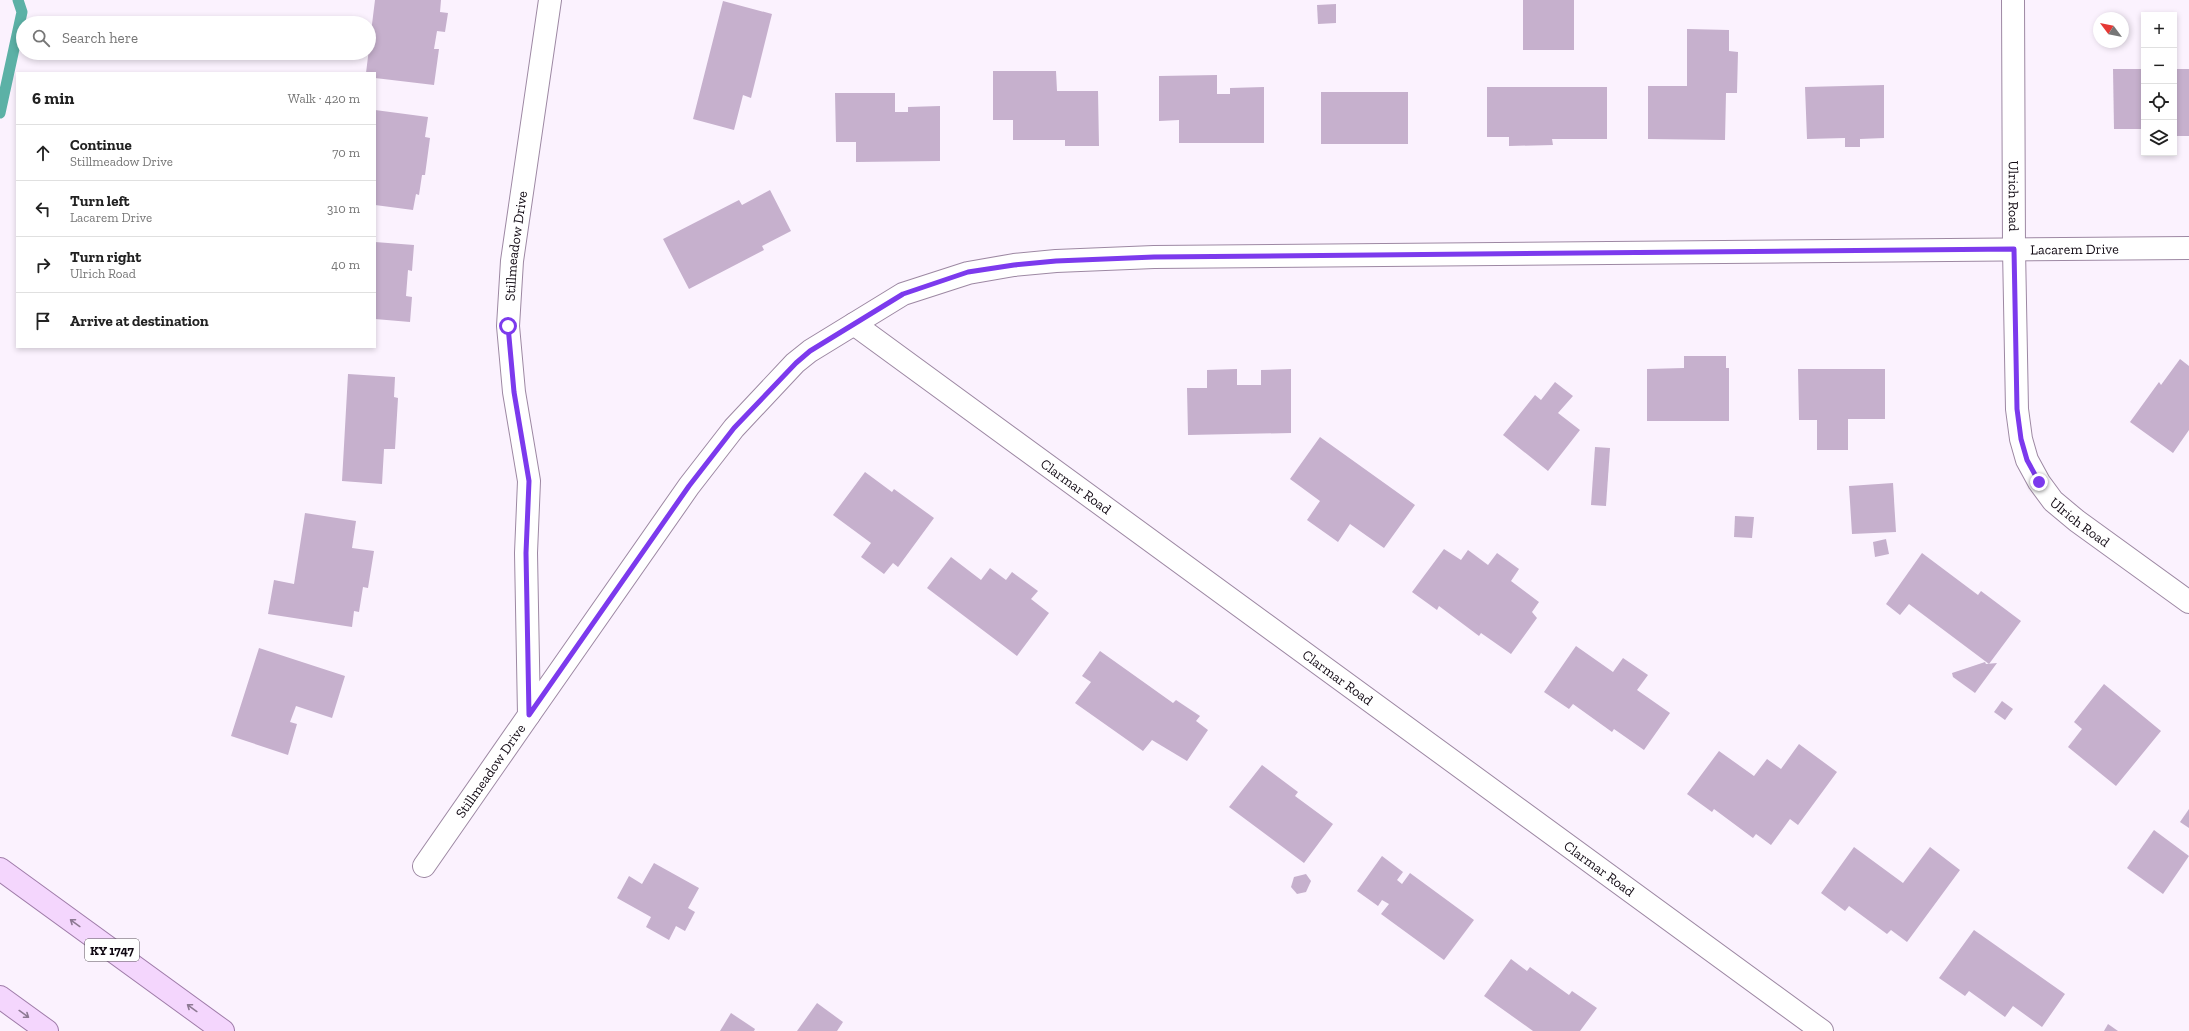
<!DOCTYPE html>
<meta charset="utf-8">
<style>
:root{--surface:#fff;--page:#f2f2f2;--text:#222;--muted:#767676;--line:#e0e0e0}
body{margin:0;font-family:"Zilla Slab",serif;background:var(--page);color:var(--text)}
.controls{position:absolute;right:12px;top:12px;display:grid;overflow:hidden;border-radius:0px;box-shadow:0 2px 6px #0003}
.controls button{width:36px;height:36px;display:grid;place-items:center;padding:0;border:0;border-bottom:1px solid var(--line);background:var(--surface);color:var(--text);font:20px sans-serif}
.compass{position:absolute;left:2093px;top:12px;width:36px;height:36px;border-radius:50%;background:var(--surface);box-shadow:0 2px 6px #0003;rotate:302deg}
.stop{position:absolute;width:12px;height:12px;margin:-9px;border:3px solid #7c3aed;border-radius:50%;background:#fff}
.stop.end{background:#7c3aed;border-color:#fff;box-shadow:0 1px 4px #0008}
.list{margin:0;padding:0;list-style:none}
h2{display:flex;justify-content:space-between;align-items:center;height:52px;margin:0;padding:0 16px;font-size:17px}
h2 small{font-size:13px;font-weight:400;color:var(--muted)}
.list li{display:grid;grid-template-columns:26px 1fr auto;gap:12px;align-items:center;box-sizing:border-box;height:56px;padding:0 16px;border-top:1px solid var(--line)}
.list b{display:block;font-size:15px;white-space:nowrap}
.list p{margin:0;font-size:13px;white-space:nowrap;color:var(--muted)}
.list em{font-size:13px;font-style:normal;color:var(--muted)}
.icon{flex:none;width:22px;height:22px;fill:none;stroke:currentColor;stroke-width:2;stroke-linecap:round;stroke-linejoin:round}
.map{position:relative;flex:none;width:2189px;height:1031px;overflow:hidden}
.search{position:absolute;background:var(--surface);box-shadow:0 2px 6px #0003;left:16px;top:16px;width:360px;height:44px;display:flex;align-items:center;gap:10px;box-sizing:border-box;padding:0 14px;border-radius:22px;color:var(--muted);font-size:15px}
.panel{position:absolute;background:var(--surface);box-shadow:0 2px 6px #0003;left:16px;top:72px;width:360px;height:276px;border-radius:0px}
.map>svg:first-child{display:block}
</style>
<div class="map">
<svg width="2189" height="1031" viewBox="0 0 2189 1031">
<rect width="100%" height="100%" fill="#fbf2fe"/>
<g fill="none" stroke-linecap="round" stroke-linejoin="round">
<!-- stream -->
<path stroke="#5cb1a6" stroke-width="11" d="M0,113l22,-101 -4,-12"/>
</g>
<!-- building -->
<g fill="#c6b0cd">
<path d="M375,0h66l-1,12 8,1 -3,19 -8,-1 -3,18h5l-5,36 -59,-7v-5h-9z"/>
<rect x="1523" y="0" width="51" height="50"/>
<path d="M723,1l49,13 -21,84 -8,-3 -9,35 -41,-11z"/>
<path d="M1336,4v19l-18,1 -1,-19z"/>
<path d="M1687,29l42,1v21l9,1 -1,41h-11l-1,47 -77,-1v-53h39z"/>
<path d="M2113,69h31v60h-30z"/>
<rect x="2174" y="69" width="15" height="67"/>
<path d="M993,71h63l1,20h41l1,55h-34v-6h-52v-20h-20z"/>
<path d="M1217,75v19h13v-6l34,-1v56h-85v-23l-20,1v-45z"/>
<path d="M1884,85v53l-24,1v8h-15v-9l-38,1 -2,-52z"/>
<path d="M1487,87h120v52h-55l1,6 -44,1v-9h-22z"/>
<rect x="1321" y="92" width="87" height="52"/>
<path d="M835,93h60v19h13v-5l32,-1v55l-84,1v-20h-20z"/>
<path d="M375,110l53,7 -3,20 5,1 -5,37h-3l-3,20 -3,-1 -3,16 -38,-5z"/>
<path d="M770,190l21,41 -29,15 2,4 -75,39 -26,-50 76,-39 3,5z"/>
<path d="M375,242l39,3 -2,26 -4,-1 -2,26 6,1 -2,25 -35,-3z"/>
<path d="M1684,356h42v12h3v53h-82v-52l37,-1z"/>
<path d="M2180,359l9,7v64l-16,23 -43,-31 29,-40 2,3z"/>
<path d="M1237,369v16h24v-15l30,-1v64l-103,2 -1,-47h20v-18z"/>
<path d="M1798,369h87v50h-37v31h-31v-30h-18z"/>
<path d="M348,374l47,3 -1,20 4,1 -3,51h-11l-2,35 -40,-3z"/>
<path d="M1555,382l18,14 -15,17 22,17 -32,41 -45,-36 32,-40 6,5z"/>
<path d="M1320,437l95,68 -31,43 -34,-24 -12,18 -31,-22 13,-19 -30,-22z"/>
<path d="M1595,447l15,1 -4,58 -15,-1z"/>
<path d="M865,472l27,20 2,-3 40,29 -36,49 -5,-4 -9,11 -23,-17 10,-14 -38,-28z"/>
<path d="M1893,483l3,49 -44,2 -3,-48z"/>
<path d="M305,513l51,8 -4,27 22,3 -6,37 -5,-1 -4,25 -5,-1 -2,16 -84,-13 6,-34 20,4z"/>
<path d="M1735,516l19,1 -2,21 -18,-1z"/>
<path d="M1886,539l3,15 -14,3 -2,-15z"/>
<path d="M1444,549l17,11 7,-10 20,15 9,-12 22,16 -8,12 28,21 -7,10 5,6 -26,36 -30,-21 -2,3 -40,-30 -2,4 -25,-18z"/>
<path d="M1922,553l56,42 3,-4 40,30 -32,43 -80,-60 -9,11 -14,-11z"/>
<path d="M951,557l30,23 9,-12 16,12 6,-8 26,19 -7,8 18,14 -32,43 -90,-68z"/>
<path d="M1576,646l37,26 10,-14 25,17 -11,15 33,23 -26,37 -30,-21 -2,3 -39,-28 -4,5 -25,-17z"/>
<path d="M259,648l86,28 -13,42 -36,-12 -6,16 7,2 -9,31 -57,-19z"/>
<path d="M1100,651l73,52 3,-3 24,16 -4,5 12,9 -21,31 -35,-21 -9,11 -68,-48 16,-21 -9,-6z"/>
<path d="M1985,662l1,2 11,-1 -22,30 -22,-16 -1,-4z"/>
<path d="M2104,684l57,47 -45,55 -48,-39 14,-18 -8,-7z"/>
<path d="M2002,701l11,8 -8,11 -11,-8z"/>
<path d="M1799,744l38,28 -39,53 -8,-6 -19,26 -15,-11 -3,4 -39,-29 -2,3 -25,-18 32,-43 35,25 13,-17 14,10z"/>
<path d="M1262,765l36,27 -3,4 38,28 -29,39 -75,-56z"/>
<path d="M2189,809v19l-9,-6z"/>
<path d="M2154,830l35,26 -26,38 -36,-26z"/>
<path d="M1854,847l49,36 27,-36 30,23 -53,72 -16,-12 -4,4 -38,-28 -4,5 -24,-18z"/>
<path d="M1382,856l21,16 -6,8 5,4 8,-11 64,47 -30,40 -63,-46 8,-10 -7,-4 -4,6 -21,-15z"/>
<path d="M654,863l45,25 -11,20 7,4 -10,19 -9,-5 -7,14 -23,-13 5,-10 -34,-19 12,-22 13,8z"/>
<path d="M1306,874l5,7 -5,11 -9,2 -6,-7 3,-10z"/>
<path d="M1974,930l91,64 -23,33 -29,-21 -8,11 -36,-26 -4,5 -26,-18z"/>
<path d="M1511,959l16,12 3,-4 39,28 3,-4 25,17 -17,23h-47l-49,-35z"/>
<path d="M817,1003l26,19 -6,9h-40z"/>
<path d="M731,1013l24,16 -1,2h-34z"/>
<path d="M2108,1024l10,7h-14z"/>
</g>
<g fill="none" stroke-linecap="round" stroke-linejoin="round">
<!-- street casing -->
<g stroke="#9d88a3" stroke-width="24">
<g id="street">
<path id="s1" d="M2013,0l1,249 3,160 4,30 6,21 12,22 14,19 24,20 112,81"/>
<path id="s2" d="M854,324l968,707"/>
<path id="s3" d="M529,715l160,-229 45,-58 61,-65 15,-12 93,-57 65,-21 46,-8 42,-4 98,-4 1035,-9"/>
<path id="s4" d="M424,866l105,-151 -3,-162 3,-72 -15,-89 -6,-66 4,-65 38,-261"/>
</g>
</g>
<!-- primary casing -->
<g stroke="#9f7ca9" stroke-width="24">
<g id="primary">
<path d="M0,869l223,162"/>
<path d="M0,997l47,34"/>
</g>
</g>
<!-- street -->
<use href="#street" stroke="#fff" stroke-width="22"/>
<!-- primary -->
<use href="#primary" stroke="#f4d6fd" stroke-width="22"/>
</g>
<!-- one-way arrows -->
<defs><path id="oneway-shaft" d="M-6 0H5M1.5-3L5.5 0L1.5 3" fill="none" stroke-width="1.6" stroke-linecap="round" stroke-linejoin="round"/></defs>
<g stroke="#8d7993">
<use href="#oneway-shaft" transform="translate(75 923) rotate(-144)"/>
<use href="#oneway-shaft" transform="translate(192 1008) rotate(-144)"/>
<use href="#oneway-shaft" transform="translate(24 1014) rotate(36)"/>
</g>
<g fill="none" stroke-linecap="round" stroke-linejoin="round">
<!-- route -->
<path stroke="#7c3aed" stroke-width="5" d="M508,326l6,66 15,89 -3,72 3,162 160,-229 45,-58 62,-65 14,-12 93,-57 65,-22 46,-7 42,-4 98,-4 860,-8 3,160 4,30 6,21 12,22"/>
</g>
<g text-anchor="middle" stroke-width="4" stroke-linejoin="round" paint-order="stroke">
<!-- shield labels -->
<rect fill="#fff" stroke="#585259" stroke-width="1" x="85" y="939" width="54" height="22" rx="3"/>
<g font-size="13" font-weight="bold" fill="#100812">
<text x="112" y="955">KY 1747</text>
</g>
<!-- street labels -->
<g font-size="14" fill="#100812" stroke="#fff">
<text dy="5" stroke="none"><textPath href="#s1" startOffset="196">Ulrich Road</textPath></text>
<text dy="5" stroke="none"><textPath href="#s4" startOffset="655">Stillmeadow Drive</textPath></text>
<text dy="5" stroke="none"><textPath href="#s3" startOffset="1746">Lacarem Drive</textPath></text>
<text dy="5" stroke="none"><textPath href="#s2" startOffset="275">Clarmar Road</textPath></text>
<text dy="5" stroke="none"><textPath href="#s1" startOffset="544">Ulrich Road</textPath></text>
<text dy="5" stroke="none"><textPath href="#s2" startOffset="599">Clarmar Road</textPath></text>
<text dy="5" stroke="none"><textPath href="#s4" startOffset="116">Stillmeadow Drive</textPath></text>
<text dy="5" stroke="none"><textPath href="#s2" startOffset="923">Clarmar Road</textPath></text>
</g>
</g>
</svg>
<div class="controls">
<button>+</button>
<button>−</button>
<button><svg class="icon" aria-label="locate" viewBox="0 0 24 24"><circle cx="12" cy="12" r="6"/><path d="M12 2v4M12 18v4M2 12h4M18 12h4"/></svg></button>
<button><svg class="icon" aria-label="layers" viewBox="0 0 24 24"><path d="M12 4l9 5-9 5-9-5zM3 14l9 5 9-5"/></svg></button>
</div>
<svg class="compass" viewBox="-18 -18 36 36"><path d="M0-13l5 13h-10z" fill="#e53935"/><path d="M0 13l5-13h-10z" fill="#767676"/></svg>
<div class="stop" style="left:508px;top:326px"></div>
<div class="stop end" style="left:2039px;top:482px"></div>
<div class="search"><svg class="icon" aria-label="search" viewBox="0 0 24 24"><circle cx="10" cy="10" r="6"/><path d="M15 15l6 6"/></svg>Search here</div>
<section class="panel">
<h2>6 min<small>Walk · 420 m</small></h2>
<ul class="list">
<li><svg class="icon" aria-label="ahead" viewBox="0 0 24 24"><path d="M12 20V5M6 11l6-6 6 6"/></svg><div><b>Continue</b><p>Stillmeadow Drive</p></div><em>70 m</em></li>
<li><svg class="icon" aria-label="left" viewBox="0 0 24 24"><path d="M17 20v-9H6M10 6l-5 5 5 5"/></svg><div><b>Turn left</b><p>Lacarem Drive</p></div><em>310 m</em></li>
<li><svg class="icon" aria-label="right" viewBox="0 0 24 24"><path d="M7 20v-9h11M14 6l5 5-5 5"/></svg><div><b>Turn right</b><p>Ulrich Road</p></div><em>40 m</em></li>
<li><svg class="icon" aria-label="arrive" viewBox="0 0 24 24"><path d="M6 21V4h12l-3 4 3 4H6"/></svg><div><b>Arrive at destination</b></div></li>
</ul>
</section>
</div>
